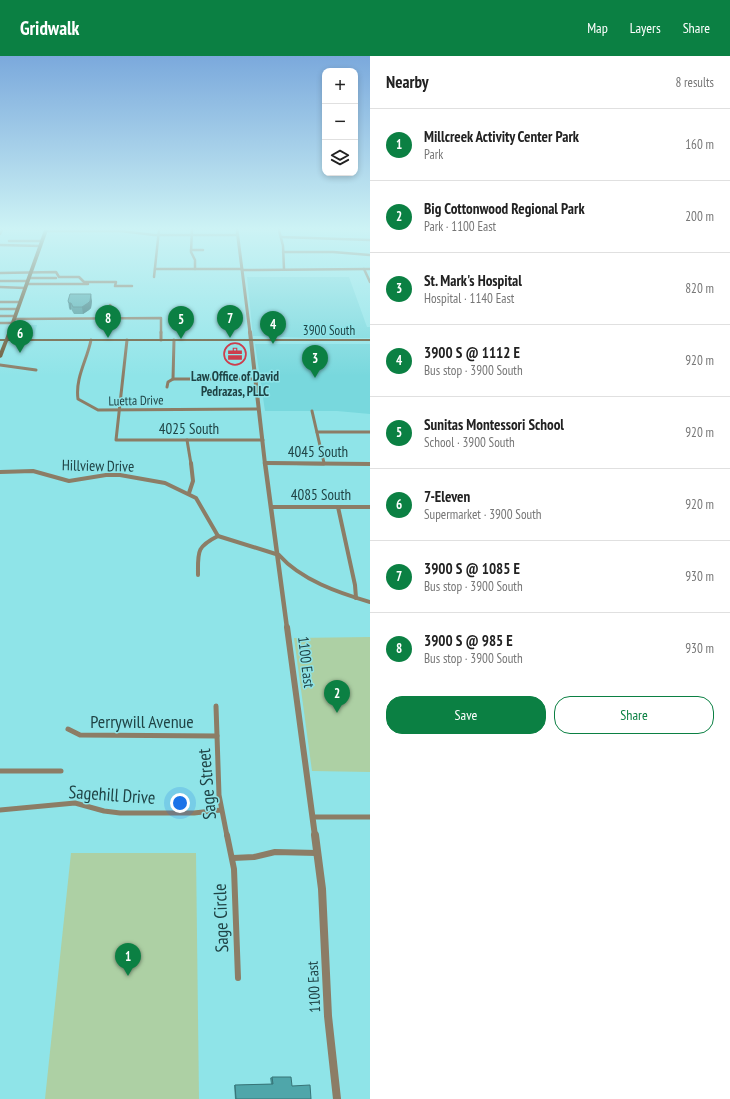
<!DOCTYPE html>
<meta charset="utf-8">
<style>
:root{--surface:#fff;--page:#f2f2f2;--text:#222;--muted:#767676;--line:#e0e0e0;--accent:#0b8043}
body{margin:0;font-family:"PT Sans Narrow",sans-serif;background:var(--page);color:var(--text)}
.controls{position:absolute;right:12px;top:12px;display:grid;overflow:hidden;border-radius:8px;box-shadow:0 2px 6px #0003}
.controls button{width:36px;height:36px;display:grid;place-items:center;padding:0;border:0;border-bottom:1px solid var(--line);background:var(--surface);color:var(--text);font:20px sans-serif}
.you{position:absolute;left:180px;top:747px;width:14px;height:14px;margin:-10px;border:3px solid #fff;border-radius:50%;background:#1a73e8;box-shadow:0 0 0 6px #1a73e833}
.badge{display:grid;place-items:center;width:26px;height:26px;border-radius:50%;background:var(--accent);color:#fff;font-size:13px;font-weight:700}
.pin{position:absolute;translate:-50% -33px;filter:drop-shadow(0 1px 2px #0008)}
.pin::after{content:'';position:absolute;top:21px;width:14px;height:12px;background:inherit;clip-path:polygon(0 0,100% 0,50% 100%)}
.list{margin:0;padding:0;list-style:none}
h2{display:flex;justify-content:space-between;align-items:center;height:52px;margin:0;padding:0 16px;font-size:17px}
h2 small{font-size:13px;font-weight:400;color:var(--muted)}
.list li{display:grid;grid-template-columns:26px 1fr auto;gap:12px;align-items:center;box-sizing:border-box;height:72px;padding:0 16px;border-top:1px solid var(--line)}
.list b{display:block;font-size:15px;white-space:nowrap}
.list p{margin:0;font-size:13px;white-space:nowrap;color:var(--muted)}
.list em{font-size:13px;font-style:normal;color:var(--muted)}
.actions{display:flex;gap:8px;padding:12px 16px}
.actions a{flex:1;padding:9px 0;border:1px solid var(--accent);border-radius:16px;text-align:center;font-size:14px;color:var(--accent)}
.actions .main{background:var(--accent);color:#fff}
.icon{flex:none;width:22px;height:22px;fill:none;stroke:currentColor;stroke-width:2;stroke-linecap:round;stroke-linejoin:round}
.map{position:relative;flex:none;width:370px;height:1043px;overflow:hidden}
header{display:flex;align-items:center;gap:24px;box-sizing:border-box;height:56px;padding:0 20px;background:var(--accent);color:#fff}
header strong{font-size:19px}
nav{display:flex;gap:22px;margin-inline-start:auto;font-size:14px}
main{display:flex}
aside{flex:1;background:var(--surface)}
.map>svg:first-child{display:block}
</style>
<header>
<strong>Gridwalk</strong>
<nav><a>Map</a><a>Layers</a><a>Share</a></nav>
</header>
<main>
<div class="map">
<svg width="370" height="1043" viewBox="0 0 370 1043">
<rect width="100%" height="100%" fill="#8fe4e8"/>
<!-- built -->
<g fill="#78d8dd">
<path d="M349,221l18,50h3v11h-59l-58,-2 -6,-59z"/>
<path d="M18,269h19l-3,11 -21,-1z"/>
<path d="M255,288h115v70l-33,-3h-72z"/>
</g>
<!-- green -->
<g fill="#add0a4">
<path d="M370,581v135l-58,-1 -18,-133z"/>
<path d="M71,797h125l3,246h-154z"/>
</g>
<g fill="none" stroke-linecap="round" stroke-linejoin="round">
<!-- minor-far4 -->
<g stroke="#8c7d66" stroke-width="2.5">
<path d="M192,174l-1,22 4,8v9"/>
<path d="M279,174l4,16 1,23"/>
<path d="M46,175h75l33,4h83"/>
<path d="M0,178l2,-4"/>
<path d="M281,181l89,3"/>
<path d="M9,185h33"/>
<path d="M0,189l41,1"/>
<path d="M191,194h12"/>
<path d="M283,196h50l37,3"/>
<path d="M155,213h87"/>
<path d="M364,213l6,13"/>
<path d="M242,214l128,-1"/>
<path d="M0,217l56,-1 3,5h20l5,5h32l-1,4h17"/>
<path d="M154,221l5,-47"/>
<path d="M29,222h27"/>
<path d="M0,225h28"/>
<path d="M27,228h61"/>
<path d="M0,231l25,1"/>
<path d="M0,246h20"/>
<path d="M110,249l3,4 -2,9"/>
<path d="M0,253h17"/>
<path d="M0,260h15"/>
<path d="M14,263l147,-1v15"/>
<path d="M0,267h13"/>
</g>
<!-- minor-far3 -->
<g stroke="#8c7d66" stroke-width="3">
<path d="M161,276v8"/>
<path d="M91,284c-4,20 -16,38 -13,59l20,11 160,-1"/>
<path d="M127,284l-11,100h147"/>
<path d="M0,309l36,5"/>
<path d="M173,323h82"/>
<path d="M167,331l1,-5 5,-3 1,-39"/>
<path d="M312,355l12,52"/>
<path d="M317,376h53"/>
<path d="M187,384l4,24"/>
<path d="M266,407l58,1"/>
</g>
<!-- minor-far2 -->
<g stroke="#8c7d66" stroke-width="4">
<path d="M266,407l104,1"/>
<path d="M0,416l33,-1 36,10 37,-6h14l45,8 31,15 22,38 61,19c22,25 60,38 91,47"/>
<path d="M189,437l4,-12 -2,-18"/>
<path d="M272,451h98"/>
<path d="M338,451l17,78 1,13"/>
<path d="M198,519c0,-23 -2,-28 20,-39"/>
</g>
<!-- minor-far1 -->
<g stroke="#8c7d66" stroke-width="5">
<path d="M216,650l3,89 8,41"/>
<path d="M68,673l12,6 137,1"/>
<path d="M0,715h61"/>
<path d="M0,754l75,-7 29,8 16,2h74l27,-3"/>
<path d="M313,761h57"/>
</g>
<!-- minor -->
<g stroke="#8c7d66" stroke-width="6">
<path d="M227,779l7,34 4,109"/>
<path d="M233,802l21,-1 21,-5 42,1"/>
</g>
<!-- tertiary-far4 -->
<path stroke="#8c7d66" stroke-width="3" d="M237,174l13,103"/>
<!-- tertiary-far3 -->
<path stroke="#8c7d66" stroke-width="4" d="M250,276l15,132"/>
<!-- tertiary-far2 -->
<path stroke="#8c7d66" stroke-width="4.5" d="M265,407l22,165"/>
<!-- tertiary-far1 -->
<path stroke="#8c7d66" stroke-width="6" d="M287,571l28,209"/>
<!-- tertiary -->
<path stroke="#8c7d66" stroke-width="8" d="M315,779l7,54 6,127 9,83"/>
<!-- secondary -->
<path fill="#695432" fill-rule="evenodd" d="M44,174h4l-39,109h361v2h-362l-6,16 -2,1v-7l4,-10h-4v-2h5z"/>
</g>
<!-- wall -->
<g fill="#448f92">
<path d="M68,245h24l-1,7 -2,2 -6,4h-9l-3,-5 -1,1 -1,-2z"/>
<path d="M272,1021l20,9 19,13h-76l-1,-14 37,-1 -1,-6z"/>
</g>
<!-- shaded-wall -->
<g fill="#377477">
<path d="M91,238l1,7 -1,7 -2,2 -6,4 -1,-7z"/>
<path d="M69,247h2v6l-1,1z"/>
</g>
<!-- building -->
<g fill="#4fa6aa" stroke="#377477">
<path d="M70,238h21l-1,7 -2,2 -6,4h-9l-2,-4h-2l-1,-2z"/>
<path d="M272,1021h19l1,9 18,-1 1,14h-75l-1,-14 38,-1z"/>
</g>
<!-- sky -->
<linearGradient id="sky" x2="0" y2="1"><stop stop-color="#7ba9dc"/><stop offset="0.54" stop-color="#cdf3f5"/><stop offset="1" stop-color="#cdf3f5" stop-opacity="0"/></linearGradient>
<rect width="370" height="320" fill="url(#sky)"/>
<!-- icons -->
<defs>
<g id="office-ring" transform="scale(1.15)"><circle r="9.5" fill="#8fe4e8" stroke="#cd3d4c" stroke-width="1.5"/><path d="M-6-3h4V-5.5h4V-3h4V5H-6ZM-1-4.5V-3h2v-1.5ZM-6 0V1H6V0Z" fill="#cd3d4c"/></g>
</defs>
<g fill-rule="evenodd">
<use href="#office-ring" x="235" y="298"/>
</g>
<g text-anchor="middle" stroke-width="3" stroke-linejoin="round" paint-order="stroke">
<!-- far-street labels -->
<g font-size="13" fill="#1f4345" stroke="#8fe4e8">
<text x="329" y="279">3900 South</text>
<text transform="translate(136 344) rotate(-1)" y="5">Luetta Drive</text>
</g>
<!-- far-poi labels -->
<g font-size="13" font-weight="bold" fill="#1f4345" stroke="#8fe4e8">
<text x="235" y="325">Law Office of David<tspan x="235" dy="15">Pedrazas, PLLC</tspan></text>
</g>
<!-- street labels -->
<g font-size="15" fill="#1f4345" stroke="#8fe4e8">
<text x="189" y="378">4025 South</text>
<text x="318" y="401">4045 South</text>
<text transform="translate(98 410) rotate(1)" y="5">Hillview Drive</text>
<text x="321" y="444">4085 South</text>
<text transform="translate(306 606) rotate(83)" y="5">1100 East</text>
<text transform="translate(314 931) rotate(-93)" y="5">1100 East</text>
</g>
<!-- near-street labels -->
<g font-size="18" fill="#1f4345" stroke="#8fe4e8">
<text x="142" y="672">Perrywill Avenue</text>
<text transform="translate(207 728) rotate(-95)" y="6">Sage Street</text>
<text transform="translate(112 739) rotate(4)" y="6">Sagehill Drive</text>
<text transform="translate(221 862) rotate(-92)" y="6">Sage Circle</text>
</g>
</g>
</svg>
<div class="controls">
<button>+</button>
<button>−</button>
<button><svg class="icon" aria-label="layers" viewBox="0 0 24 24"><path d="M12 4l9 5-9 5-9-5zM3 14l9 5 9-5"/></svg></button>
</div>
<div class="you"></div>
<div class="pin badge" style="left:128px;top:920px">1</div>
<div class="pin badge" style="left:337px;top:657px">2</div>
<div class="pin badge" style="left:315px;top:322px">3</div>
<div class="pin badge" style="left:273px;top:288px">4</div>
<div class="pin badge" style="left:181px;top:283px">5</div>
<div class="pin badge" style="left:20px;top:297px">6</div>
<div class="pin badge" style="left:230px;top:282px">7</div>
<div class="pin badge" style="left:108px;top:282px">8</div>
</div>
<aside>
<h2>Nearby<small>8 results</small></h2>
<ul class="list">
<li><span class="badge">1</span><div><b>Millcreek Activity Center Park</b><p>Park</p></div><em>160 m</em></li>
<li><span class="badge">2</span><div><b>Big Cottonwood Regional Park</b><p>Park · 1100 East</p></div><em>200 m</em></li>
<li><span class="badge">3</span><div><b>St. Mark's Hospital</b><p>Hospital · 1140 East</p></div><em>820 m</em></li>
<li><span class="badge">4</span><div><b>3900 S @ 1112 E</b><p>Bus stop · 3900 South</p></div><em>920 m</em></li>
<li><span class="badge">5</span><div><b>Sunitas Montessori School</b><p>School · 3900 South</p></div><em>920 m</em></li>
<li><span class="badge">6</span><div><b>7-Eleven</b><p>Supermarket · 3900 South</p></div><em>920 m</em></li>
<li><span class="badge">7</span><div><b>3900 S @ 1085 E</b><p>Bus stop · 3900 South</p></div><em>930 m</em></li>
<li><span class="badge">8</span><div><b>3900 S @ 985 E</b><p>Bus stop · 3900 South</p></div><em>930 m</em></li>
</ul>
<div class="actions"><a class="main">Save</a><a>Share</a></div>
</aside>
</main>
